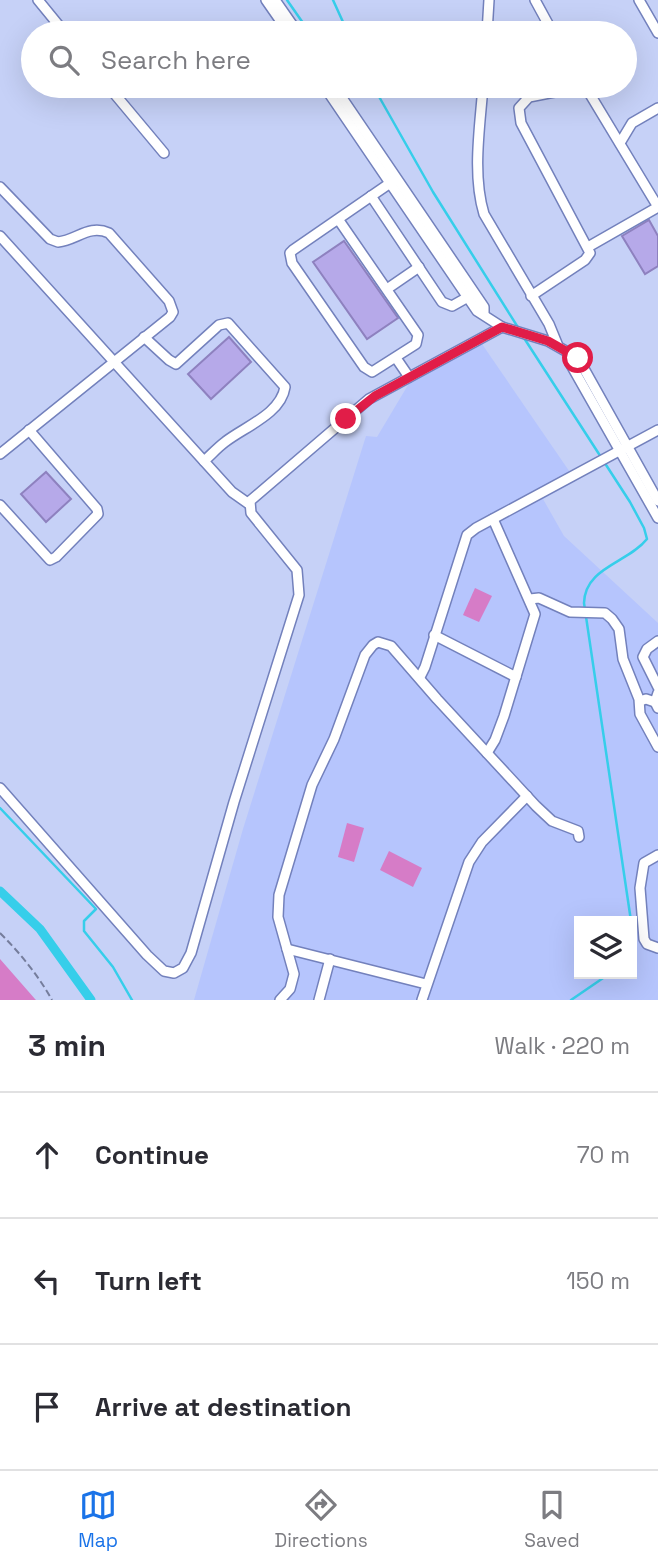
<!DOCTYPE html>
<meta charset="utf-8">
<style>
:root{--surface:#fff;--page:#f7f7f7;--text:#2b2b33;--muted:#7c7c81;--line:#e1e1e2;--accent:#1a73e8}
body{margin:0;font-family:"Space Grotesk",sans-serif;background:var(--page);color:var(--text)}
.controls{position:absolute;right:21px;bottom:21px;display:grid;overflow:hidden;border-radius:0px;box-shadow:0 7px 28px #0002}
.controls button{width:63px;height:63px;display:grid;place-items:center;padding:0;border:0;border-bottom:2px solid var(--line);background:var(--surface);color:var(--text);font:35px sans-serif}
.stop{position:absolute;width:21px;height:21px;margin:-16px;border:5px solid #e11d48;border-radius:50%;background:#fff}
.stop.end{background:#e11d48;border-color:#fff;box-shadow:0 2px 7px #0008}
.list{margin:0;padding:0;list-style:none}
h2{display:flex;justify-content:space-between;align-items:center;height:91px;margin:0;padding:0 28px;font-size:30px}
h2 small{font-size:23px;font-weight:400;color:var(--muted)}
.list li{display:grid;grid-template-columns:46px 1fr auto;gap:21px;align-items:center;box-sizing:border-box;height:126px;padding:0 28px;border-top:2px solid var(--line)}
.list b{display:block;font-size:26px;white-space:nowrap}
.list em{font-size:23px;font-style:normal;color:var(--muted)}
.icon{flex:none;width:38px;height:38px;fill:none;stroke:currentColor;stroke-width:2;stroke-linecap:round;stroke-linejoin:round}
.map{position:relative;flex:none;width:658px;height:1000px;overflow:hidden}
.search{position:absolute;background:var(--surface);box-shadow:0 7px 28px #0002;left:21px;right:21px;top:21px;height:77px;display:flex;align-items:center;gap:18px;box-sizing:border-box;padding:0 24px;border-radius:38px;color:var(--muted);font-size:26px}
.sheet{height:469px;background:var(--surface)}
nav{display:flex;justify-content:space-around;align-items:center;box-sizing:border-box;height:98px;border-top:2px solid var(--line);background:var(--surface);font-size:19px;color:var(--muted)}
nav a{display:grid;justify-items:center;gap:4px}
nav .on{color:var(--accent)}
.map>svg:first-child{display:block}
</style>
<div class="map">
<svg width="658" height="1000" viewBox="0 0 658 1000">
<rect width="100%" height="100%" fill="#c6d1f7"/>
<!-- built -->
<path fill="#b6c5fd" fill-rule="evenodd" d="M482,344l94,137 -33,18 21,37 94,87v377h-464l49,-171 123,-393 11,1 34,-57zM579,921h53v53h-53z"/>
<!-- green -->
<g fill="#d67cc7">
<path d="M475,588l17,8 -13,26 -16,-7z"/>
<path d="M347,823l17,5 -10,34 -16,-5z"/>
<path d="M389,851l33,17 -9,19 -33,-17z"/>
<path d="M0,959l35,40 1,1h-36z"/>
</g>
<g fill="none" stroke-linecap="round" stroke-linejoin="round">
<!-- stream -->
<g stroke="#36ceea" stroke-width="2.5">
<path d="M287,0l23,33"/>
<path d="M333,0l15,33"/>
<path d="M373,86l60,106 86,137"/>
<path d="M524,338l106,164 14,26 3,11c-19,24 -62,28 -63,64l47,318"/>
<path d="M0,808l96,101 -12,12v10l29,36 19,33"/>
<path d="M632,926v17"/>
<path d="M571,1000l38,-26"/>
</g>
<!-- canal -->
<path stroke="#36ceea" stroke-width="9" d="M0,891l40,38 51,71"/>
</g>
<!-- building -->
<g fill="#b6a9e9" stroke="#8e81bf" stroke-width="2">
<path d="M649,220l9,16v30l-13,8 -23,-38z"/>
<path d="M344,241l54,77 -31,21 -54,-77z"/>
<path d="M229,337l22,25 -40,37 -23,-25z"/>
<path d="M46,472l25,27 -25,23 -25,-28z"/>
</g>
<g fill="none" stroke-linecap="round" stroke-linejoin="round">
<!-- minor casing -->
<g stroke="#7381bc" stroke-width="12">
<g id="minor">
<path d="M38,0l27,33"/>
<path d="M266,0l23,33"/>
<path d="M275,0l23,33"/>
<path d="M535,0l18,33"/>
<path d="M639,0l19,33"/>
<path d="M487,33l2,-33"/>
<path d="M108,86l56,67"/>
<path d="M324,86l153,225 25,16 46,14 30,17 80,143"/>
<path d="M334,86l150,221v7"/>
<path d="M483,86c-3,41 -11,88 1,128l65,110 9,22"/>
<path d="M585,86l73,121"/>
<path d="M620,143l12,-20 26,-15"/>
<path d="M0,187l50,52 8,3c19,-2 31,-18 51,-9l60,68 4,11 -3,5 -170,137"/>
<path d="M371,196l71,106 10,4 16,-9"/>
<path d="M338,219l80,116 -2,9 -44,28 -8,-5 -72,-104 -2,-10 3,-3 103,-71"/>
<path d="M0,236l232,256 17,12"/>
<path d="M588,247l70,-40"/>
<path d="M387,289l32,-22"/>
<path d="M531,296l54,-36 5,-7 -69,-130 -2,-15 10,-11 56,-11"/>
<path d="M144,337l25,23 7,4 43,-39 9,-2 57,64c-4,27 -41,40 -60,55 -8,6 -14,13 -21,19"/>
<path d="M569,354l1,9 88,155"/>
<path d="M396,358l13,19"/>
<path d="M0,505l50,55 6,-3 42,-43 -1,-5 -68,-79"/>
<path d="M530,599l9,-1 31,14 35,1 7,6 7,10 4,30 16,40 1,15 18,33"/>
<path d="M434,635l82,42"/>
<path d="M658,641l-11,8 -4,8 15,30"/>
<path d="M420,677l5,-10 42,-132 9,-7 182,-98"/>
<path d="M658,693l-3,9 3,6"/>
<path d="M640,701l6,-2 9,3"/>
<path d="M487,753l8,-13 9,-24 31,-102 -42,-95"/>
<path d="M0,788l147,167 17,16 10,2 9,-5 8,-15 43,-151 65,-207 -2,-25 -46,-57 -1,-12 119,-102 133,-72"/>
<path d="M658,855l-14,8 -4,25 4,51 3,5 11,4"/>
<path d="M287,949l139,35"/>
<path d="M280,1000l10,-11 4,-15 -16,-57 1,-22 33,-110 22,-46 31,-84 8,-10 5,-3 13,4 46,53 99,107 16,15 26,10 1,6"/>
<path d="M319,1000l11,-41"/>
<path d="M422,1000l47,-138 13,-20 45,-46"/>
</g>
</g>
<!-- path -->
<path stroke="#757d9c" stroke-width="2" stroke-dasharray="7 3.5" stroke-linecap="butt" d="M0,933c20,20 38,42 52,67"/>
<!-- minor -->
<use href="#minor" stroke="#fff" stroke-width="9"/>
</g>
<g fill="none" stroke-linecap="round" stroke-linejoin="round">
<!-- route -->
<path stroke="#e11d48" stroke-width="9" d="M346,419l29,-23 127,-69 46,14 30,17"/>
</g>
</svg>
<div class="controls">
<button><svg class="icon" aria-label="layers" viewBox="0 0 24 24"><path d="M12 4l9 5-9 5-9-5zM3 14l9 5 9-5"/></svg></button>
</div>
<div class="stop" style="left:578px;top:358px"></div>
<div class="stop end" style="left:346px;top:419px"></div>
<div class="search"><svg class="icon" aria-label="search" viewBox="0 0 24 24"><circle cx="10" cy="10" r="6"/><path d="M15 15l6 6"/></svg>Search here</div>
</div>
<section class="sheet">
<h2>3 min<small>Walk · 220 m</small></h2>
<ul class="list">
<li><svg class="icon" aria-label="ahead" viewBox="0 0 24 24"><path d="M12 20V5M6 11l6-6 6 6"/></svg><div><b>Continue</b></div><em>70 m</em></li>
<li><svg class="icon" aria-label="left" viewBox="0 0 24 24"><path d="M17 20v-9H6M10 6l-5 5 5 5"/></svg><div><b>Turn left</b></div><em>150 m</em></li>
<li><svg class="icon" aria-label="arrive" viewBox="0 0 24 24"><path d="M6 21V4h12l-3 4 3 4H6"/></svg><div><b>Arrive at destination</b></div></li>
</ul>
</section>
<nav>
<a class="on"><svg class="icon" aria-label="map" viewBox="0 0 24 24"><path d="M3 6l6-2 6 2 6-2v14l-6 2-6-2-6 2zM9 4v14M15 6v14"/></svg>Map</a>
<a><svg class="icon" aria-label="directions" viewBox="0 0 24 24"><path d="M12 3l9 9-9 9-9-9zM9 14v-3h6M13 9l2 2-2 2"/></svg>Directions</a>
<a><svg class="icon" aria-label="saved" viewBox="0 0 24 24"><path d="M7 4h10v16l-5-4-5 4z"/></svg>Saved</a>
</nav>
